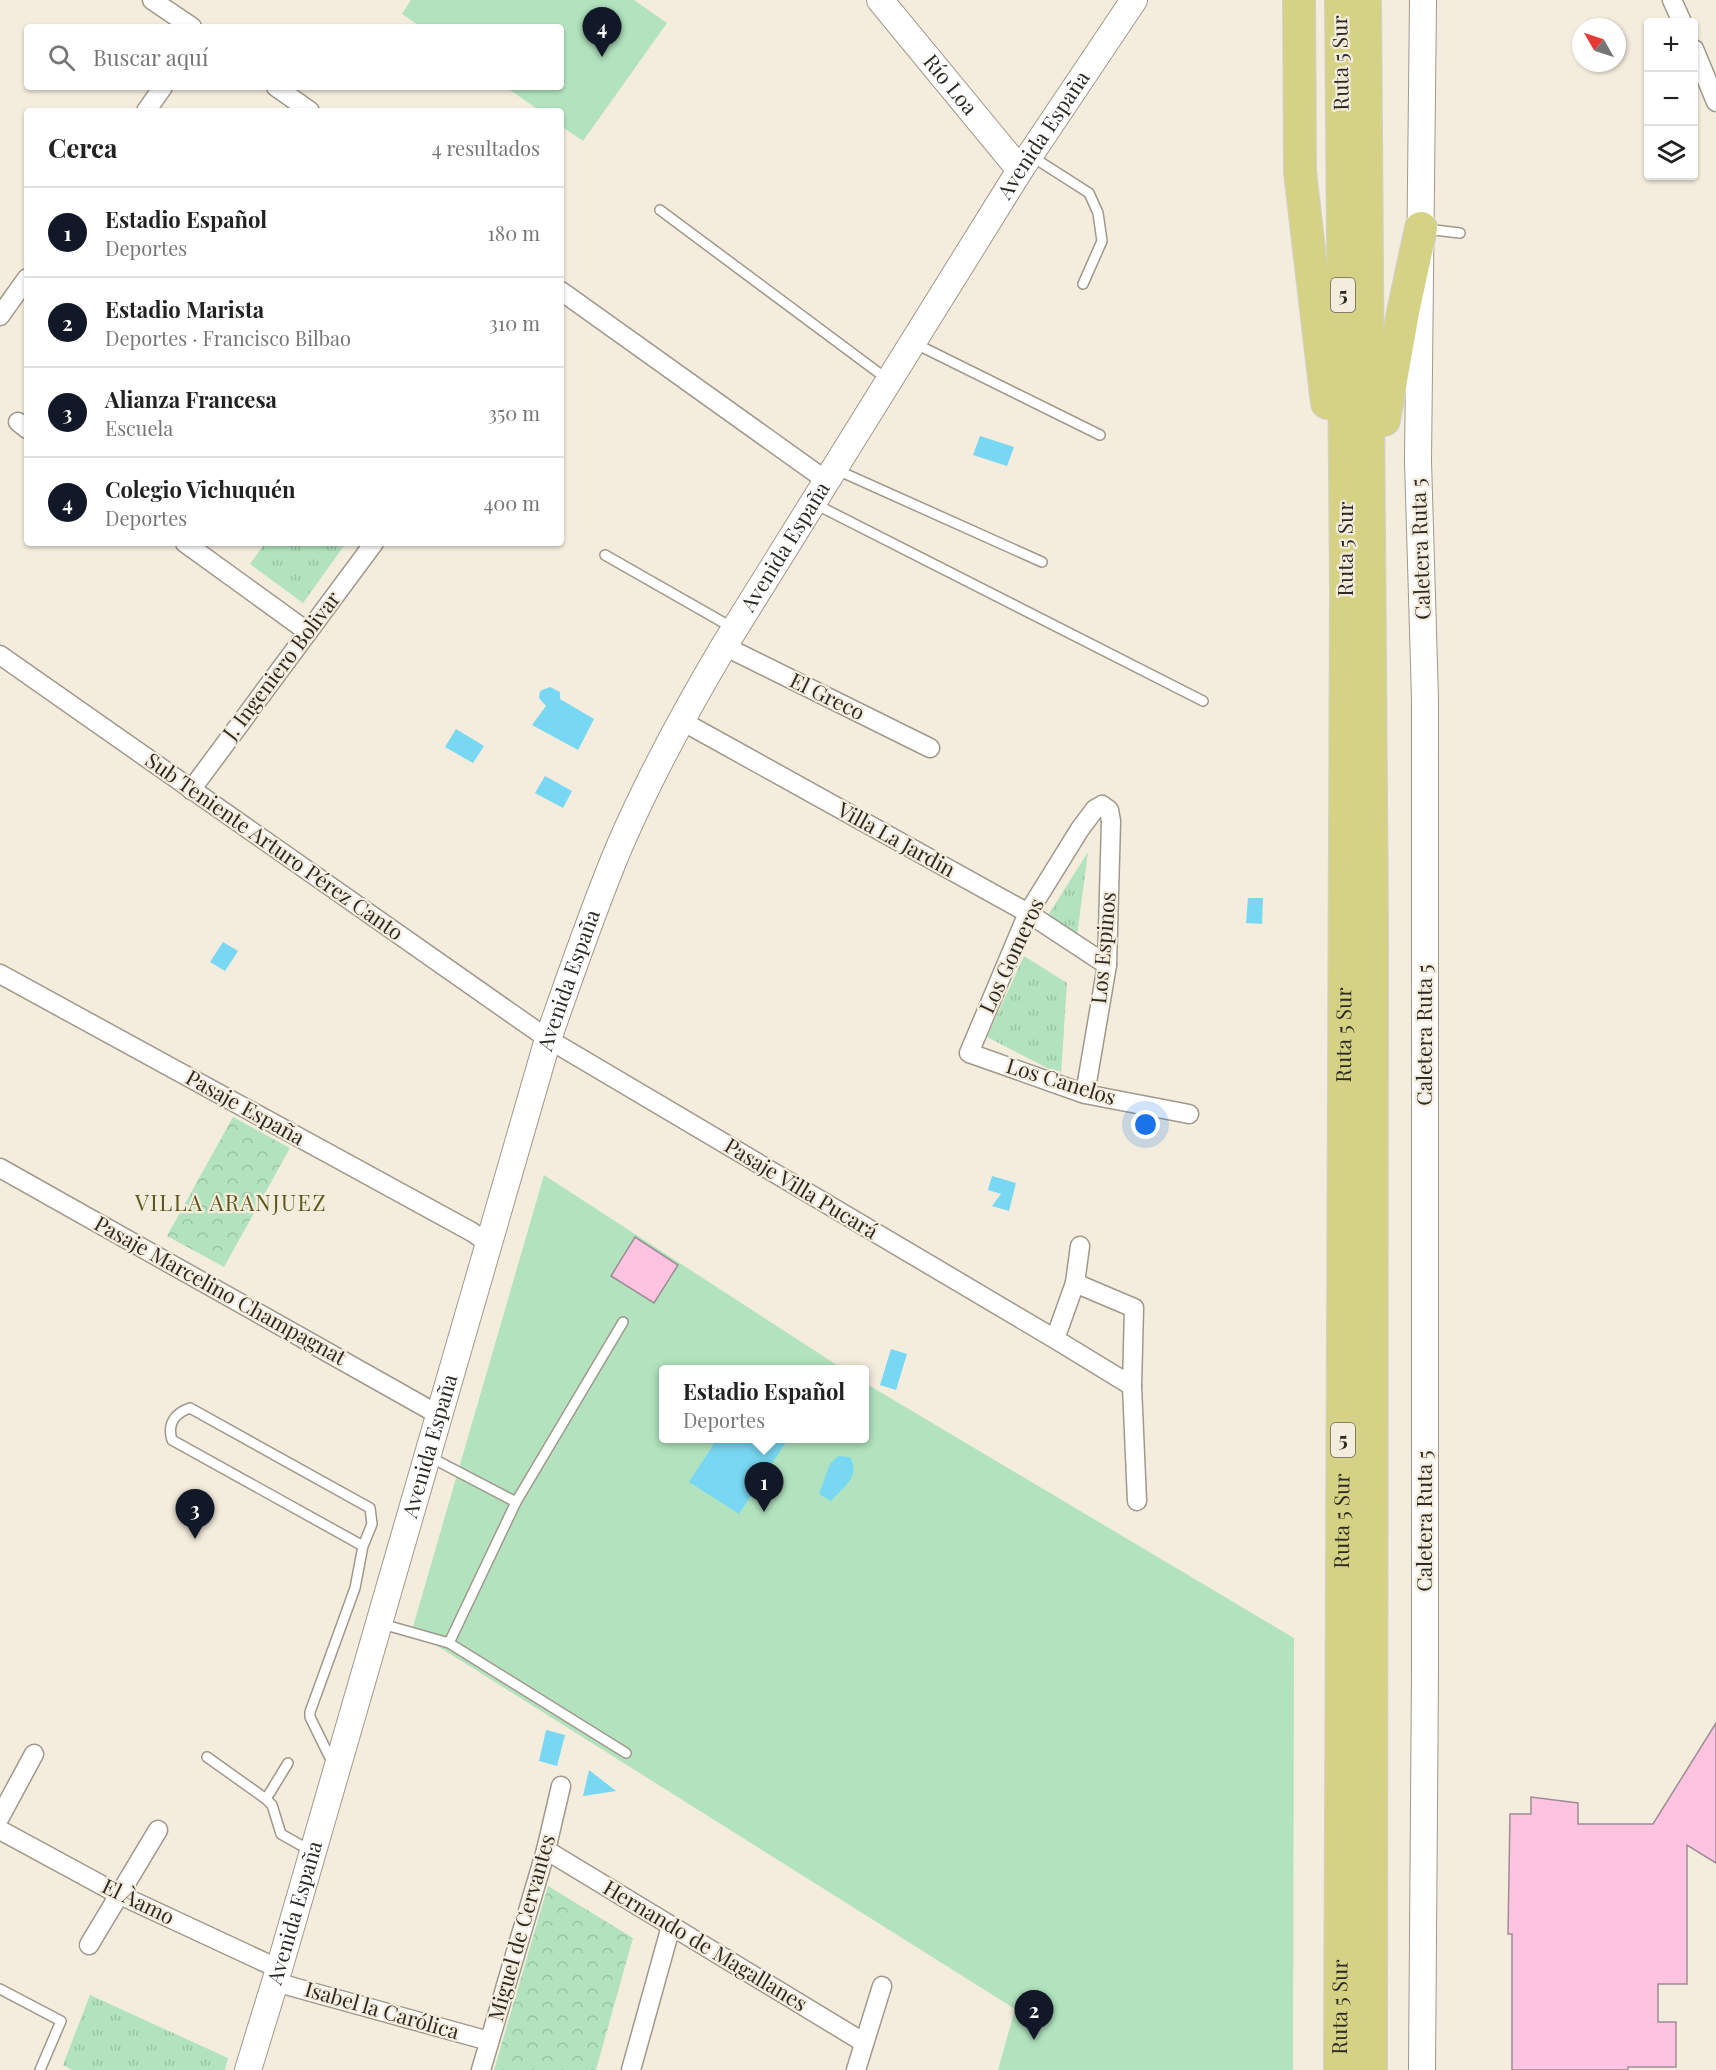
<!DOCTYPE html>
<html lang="es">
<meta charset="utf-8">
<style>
:root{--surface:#fff;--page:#f6f6f6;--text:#222;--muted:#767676;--line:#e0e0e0;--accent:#111827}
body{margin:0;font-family:"Playfair Display",serif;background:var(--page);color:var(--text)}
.controls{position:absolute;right:18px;top:18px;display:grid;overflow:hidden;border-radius:6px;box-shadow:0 2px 4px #0004}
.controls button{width:54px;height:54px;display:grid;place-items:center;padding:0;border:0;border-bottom:2px solid var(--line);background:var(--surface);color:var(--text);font:30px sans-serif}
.compass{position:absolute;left:1572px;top:18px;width:54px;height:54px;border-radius:50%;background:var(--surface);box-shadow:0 2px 4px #0004;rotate:309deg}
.you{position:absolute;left:1146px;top:1125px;width:21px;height:21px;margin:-15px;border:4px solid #fff;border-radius:50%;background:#1a73e8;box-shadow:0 0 0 9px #1a73e833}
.badge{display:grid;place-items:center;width:39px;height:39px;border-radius:50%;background:var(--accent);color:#fff;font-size:20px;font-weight:700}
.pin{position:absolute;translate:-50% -50px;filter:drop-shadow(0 2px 3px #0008)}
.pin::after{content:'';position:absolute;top:32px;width:21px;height:18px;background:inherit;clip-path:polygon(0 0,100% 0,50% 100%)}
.popup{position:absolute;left:659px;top:1365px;width:210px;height:78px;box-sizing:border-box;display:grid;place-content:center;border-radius:6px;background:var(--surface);filter:drop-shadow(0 2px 4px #0005);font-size:20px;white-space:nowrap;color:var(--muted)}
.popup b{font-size:22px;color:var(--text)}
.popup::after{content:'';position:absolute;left:50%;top:100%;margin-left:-12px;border:12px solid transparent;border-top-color:var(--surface)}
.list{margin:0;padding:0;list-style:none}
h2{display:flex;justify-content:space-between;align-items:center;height:78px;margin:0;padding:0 24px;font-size:26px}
h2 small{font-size:20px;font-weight:400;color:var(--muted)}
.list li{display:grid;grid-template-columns:39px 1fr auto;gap:18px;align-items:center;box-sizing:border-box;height:90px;padding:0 24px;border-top:2px solid var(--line)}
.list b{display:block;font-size:22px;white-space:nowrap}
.list p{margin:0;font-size:20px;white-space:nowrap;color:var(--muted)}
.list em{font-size:20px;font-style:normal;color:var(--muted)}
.icon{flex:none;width:33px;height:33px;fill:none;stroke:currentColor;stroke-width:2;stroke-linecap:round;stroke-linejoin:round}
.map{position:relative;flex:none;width:1716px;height:2070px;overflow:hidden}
.search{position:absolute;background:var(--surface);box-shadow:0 2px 4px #0004;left:24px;top:24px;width:540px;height:66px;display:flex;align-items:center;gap:15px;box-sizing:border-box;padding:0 21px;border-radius:6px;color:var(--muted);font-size:22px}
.panel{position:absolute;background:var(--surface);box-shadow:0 2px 4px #0004;left:24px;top:108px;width:540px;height:438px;border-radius:6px}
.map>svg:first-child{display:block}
</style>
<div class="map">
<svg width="1716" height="2070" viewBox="0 0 1716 2070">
<defs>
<pattern id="grass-tufts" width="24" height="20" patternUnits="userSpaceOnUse" patternTransform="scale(1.5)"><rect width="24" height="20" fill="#b2e3be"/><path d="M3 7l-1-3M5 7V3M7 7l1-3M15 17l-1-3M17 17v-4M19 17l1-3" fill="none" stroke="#99c3a3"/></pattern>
<pattern id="forest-crowns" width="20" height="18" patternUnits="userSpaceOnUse" patternTransform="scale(1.5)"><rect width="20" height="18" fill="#b2e3be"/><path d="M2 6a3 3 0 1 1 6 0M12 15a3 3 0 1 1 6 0" fill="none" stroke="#99c3a3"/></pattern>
</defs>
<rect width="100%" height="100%" fill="#f4eddd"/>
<!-- grass -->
<g fill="url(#grass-tufts)">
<path d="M265,543h81l-43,60 -53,-39z"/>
<path d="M1088,852l-13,99 -35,-23z"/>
<path d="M1024,956l43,27 -6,92 -74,-38z"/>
<path d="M90,1995l138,63 -3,12h-153l-9,-5z"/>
</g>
<!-- forest -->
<g fill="url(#forest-crowns)">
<path d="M233,1117l57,31 -66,119 -57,-31z"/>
<path d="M548,1886l85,52 -37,132h-102z"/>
</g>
<!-- pitch -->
<g fill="#b2e3be">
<path d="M411,0h223l33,23 -84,118 -22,-15v-15h-21l-34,-24h55v-60h-140l-19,-13z"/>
<path d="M544,1175l299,194 -179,1v68h200l1,-55 429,255 -1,432h-295l17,-61 -603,-379z"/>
</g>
<!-- water -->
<g fill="#78d7f2">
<path d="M980,436l34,11 -7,19 -34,-11z"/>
<path d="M550,687l10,5v7l34,20 -16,31 -46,-25 14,-19 -7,-8 1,-7z"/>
<path d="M456,729l28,17 -11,17 -28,-16z"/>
<path d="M545,776l27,15 -9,17 -28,-15z"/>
<path d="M1248,898h15l-1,26 -16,-1z"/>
<path d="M223,942l15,9 -13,20 -15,-9z"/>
<path d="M992,1176l24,7 -7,28 -17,-5 9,-12 -13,-4z"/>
<path d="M891,1349l16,5 -11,36 -16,-5z"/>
<path d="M717,1439h71l-49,75 -50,-32z"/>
<path d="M838,1456l12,1c11,20 -6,29 -19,44l-12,-7 11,-30z"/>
<path d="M546,1730l19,5 -8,31 -18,-5z"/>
<path d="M589,1770l27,21 -33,5z"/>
</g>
<!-- building -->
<g fill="#fec3e1" stroke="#9d8d95" stroke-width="1.5">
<path d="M635,1237l43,28 -24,38 -43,-27z"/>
<path d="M1716,1723v140l-29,-18v139h-29v38h18v45h-48v3h-116v-136h-4l2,-120h21v-17l47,6v21h75z"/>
</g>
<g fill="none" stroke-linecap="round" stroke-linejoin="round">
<!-- lane casing -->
<g stroke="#a0998b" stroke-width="12">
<g id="lane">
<path d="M1031,156l58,37 9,20 4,28 -19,43"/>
<path d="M660,210l227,169"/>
<path d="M1426,229l34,4"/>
<path d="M914,343l186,92"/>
<path d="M837,470l205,92"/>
<path d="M815,504l388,197"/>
<path d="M605,555l128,73"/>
<path d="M428,1456l88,46"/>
<path d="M382,1624l67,19 67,-141 107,-180"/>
<path d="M449,1643l177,110"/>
<path d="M207,1757l59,42 6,6 9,29 30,17"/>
<path d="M333,1764l-23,-47v-5l45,-124 8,-42 9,-22 -2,-16 -180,-100c-15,5 -23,16 -18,32l191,106"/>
<path d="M266,1799l22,-36"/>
<path d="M0,1989l61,32 -21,49"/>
</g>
</g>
<!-- street casing -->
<g stroke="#a0998b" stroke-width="21">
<g id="street">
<path d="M152,0l40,27"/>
<path d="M1672,0l10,22"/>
<path d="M1694,49l22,53"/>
<path d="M276,87l34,24"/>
<path d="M146,111l17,-24"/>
<path d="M561,291l266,190"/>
<path d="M0,316l27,-38"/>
<path d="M18,422l9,7"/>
<path d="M185,543l123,89"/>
<path d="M724,646l206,102"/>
<path d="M0,655l548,384 507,300 77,47 2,-78 -59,-25 -20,56"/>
<path d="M680,720l348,193 79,52"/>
<path d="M191,790l183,-247"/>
<path d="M0,974l472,258 17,12"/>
<path d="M1085,1094l22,-129 4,-144 -2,-11 -7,-5 -7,4 -15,20 -52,84 -59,140 116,41 104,20"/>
<path d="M0,1168l439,247"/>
<path d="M1075,1283l5,-37"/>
<path d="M1132,1386l5,115"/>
<path d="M0,1817l34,-63"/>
<path d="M0,1830l118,64 161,75"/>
<path d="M546,1850l317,192"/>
<path d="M89,1945l69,-115"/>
<path d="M275,1982l214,59"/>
<path d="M481,2070l65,-220 15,-64"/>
<path d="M631,2070l40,-144"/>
<path d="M856,2070l26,-84"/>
</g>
</g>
<!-- secondary casing -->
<g stroke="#a0998b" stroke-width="28">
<g id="secondary">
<path id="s1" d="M880,0l140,170"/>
<path id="s2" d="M248,2070l31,-101 269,-930c23,-65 45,-130 72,-194 30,-69 66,-135 104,-199l296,-476 114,-170"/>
<path d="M1422,2070l3,-397v-974l-7,-238 5,-461"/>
</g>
</g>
<!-- highway casing -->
<g stroke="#d1d0cf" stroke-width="34">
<g id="highway">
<path d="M1299,0l1,172 27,231"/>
<path d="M1365,0l7,928 -1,1142"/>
<path d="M1384,420l19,-108 18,-84"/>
<path id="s3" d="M1340,2070l6,-1480 -5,-590"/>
</g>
</g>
<!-- lane -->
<use href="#lane" stroke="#fff" stroke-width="9"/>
<!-- street -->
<use href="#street" stroke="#fff" stroke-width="18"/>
<!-- secondary -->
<use href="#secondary" stroke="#fff" stroke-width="26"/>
<!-- highway -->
<use href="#highway" stroke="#d5d285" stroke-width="32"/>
</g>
<g text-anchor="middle" stroke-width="4.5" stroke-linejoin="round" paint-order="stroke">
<!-- shield labels -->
<g fill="#f4eddd" stroke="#69645c" stroke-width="1.5">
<rect x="1331" y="278" width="24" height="34" rx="4.5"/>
<rect x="1331" y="1423" width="24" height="34" rx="4.5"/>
</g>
<g font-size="20" font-weight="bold" fill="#2d2a25">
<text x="1343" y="302">5</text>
<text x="1343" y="1447">5</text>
</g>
<!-- street labels -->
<g font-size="21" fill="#2d2a25" stroke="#f4eddd">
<text transform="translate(1341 63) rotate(-91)" y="7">Ruta 5 Sur</text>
<text dy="7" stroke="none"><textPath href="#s1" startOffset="110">Río Loa</textPath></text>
<text dy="7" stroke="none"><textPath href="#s2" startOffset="2108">Avenida España</textPath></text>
<text dy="7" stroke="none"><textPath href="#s2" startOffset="1622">Avenida España</textPath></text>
<text transform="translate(1346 549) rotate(-90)" y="7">Ruta 5 Sur</text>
<text transform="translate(1421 549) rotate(-92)" y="7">Caletera Ruta 5</text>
<text transform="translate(282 666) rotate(-53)" y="7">J. Ingeniero Bolivar</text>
<text transform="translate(827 697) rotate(26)" y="7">El Greco</text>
<text transform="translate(896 840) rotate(29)" y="7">Villa La Jardin</text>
<text transform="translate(274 847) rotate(35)" y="7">Sub Teniente Arturo Pérez Canto</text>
<text transform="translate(1104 948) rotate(-85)" y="7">Los Espinos</text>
<text transform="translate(1012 956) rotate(-65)" y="7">Los Gomeros</text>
<text dy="7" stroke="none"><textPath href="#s2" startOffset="1136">Avenida España</textPath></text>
<text dy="7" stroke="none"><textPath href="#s3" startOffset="1035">Ruta 5 Sur</textPath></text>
<text transform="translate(1425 1035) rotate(-90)" y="7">Caletera Ruta 5</text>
<text transform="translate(1061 1082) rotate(17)" y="7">Los Canelos</text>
<text transform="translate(245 1108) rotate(29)" y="7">Pasaje España</text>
<text transform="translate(801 1189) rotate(31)" y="7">Pasaje Villa Pucará</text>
<text transform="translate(220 1291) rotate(29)" y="7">Pasaje Marcelino Champagnat</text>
<text dy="7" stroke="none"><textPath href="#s2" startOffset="650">Avenida España</textPath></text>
<text dy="7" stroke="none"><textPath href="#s3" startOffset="549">Ruta 5 Sur</textPath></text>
<text transform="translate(1425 1521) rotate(-90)" y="7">Caletera Ruta 5</text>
<text transform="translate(138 1902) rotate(26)" y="7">El Àamo</text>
<text dy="7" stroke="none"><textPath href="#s2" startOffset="164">Avenida España</textPath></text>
<text transform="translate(522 1928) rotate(-74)" y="7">Miguel de Cervantes</text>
<text transform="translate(705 1946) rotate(31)" y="7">Hernando de Magallanes</text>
<text dy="7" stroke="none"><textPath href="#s3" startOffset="63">Ruta 5 Sur</textPath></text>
<text transform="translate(382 2011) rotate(16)" y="7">Isabel la Carólica</text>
</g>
<!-- neighbourhood labels -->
<g font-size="22" letter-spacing="1.5" fill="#5d581c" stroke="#f4eddd">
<text x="231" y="1211">VILLA ARANJUEZ</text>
</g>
</g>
</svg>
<div class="controls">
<button>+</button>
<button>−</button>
<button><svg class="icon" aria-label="layers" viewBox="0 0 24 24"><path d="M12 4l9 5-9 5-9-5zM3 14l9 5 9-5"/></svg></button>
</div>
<svg class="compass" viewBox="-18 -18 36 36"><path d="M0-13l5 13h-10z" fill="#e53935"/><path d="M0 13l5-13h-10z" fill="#767676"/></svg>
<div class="you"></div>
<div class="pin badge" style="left:764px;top:1512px">1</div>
<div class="popup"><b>Estadio Español</b>Deportes</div>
<div class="pin badge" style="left:1034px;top:2040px">2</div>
<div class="pin badge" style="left:195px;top:1539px">3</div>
<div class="pin badge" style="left:602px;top:57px">4</div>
<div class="search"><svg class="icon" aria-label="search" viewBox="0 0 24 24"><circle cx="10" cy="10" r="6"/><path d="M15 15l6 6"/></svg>Buscar aquí</div>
<section class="panel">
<h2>Cerca<small>4 resultados</small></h2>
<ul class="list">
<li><span class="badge">1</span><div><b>Estadio Español</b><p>Deportes</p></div><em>180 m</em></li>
<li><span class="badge">2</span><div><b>Estadio Marista</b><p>Deportes · Francisco Bilbao</p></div><em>310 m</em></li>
<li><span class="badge">3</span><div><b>Alianza Francesa</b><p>Escuela</p></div><em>350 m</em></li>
<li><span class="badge">4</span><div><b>Colegio Vichuquén</b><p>Deportes</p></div><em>400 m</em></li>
</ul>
</section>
</div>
